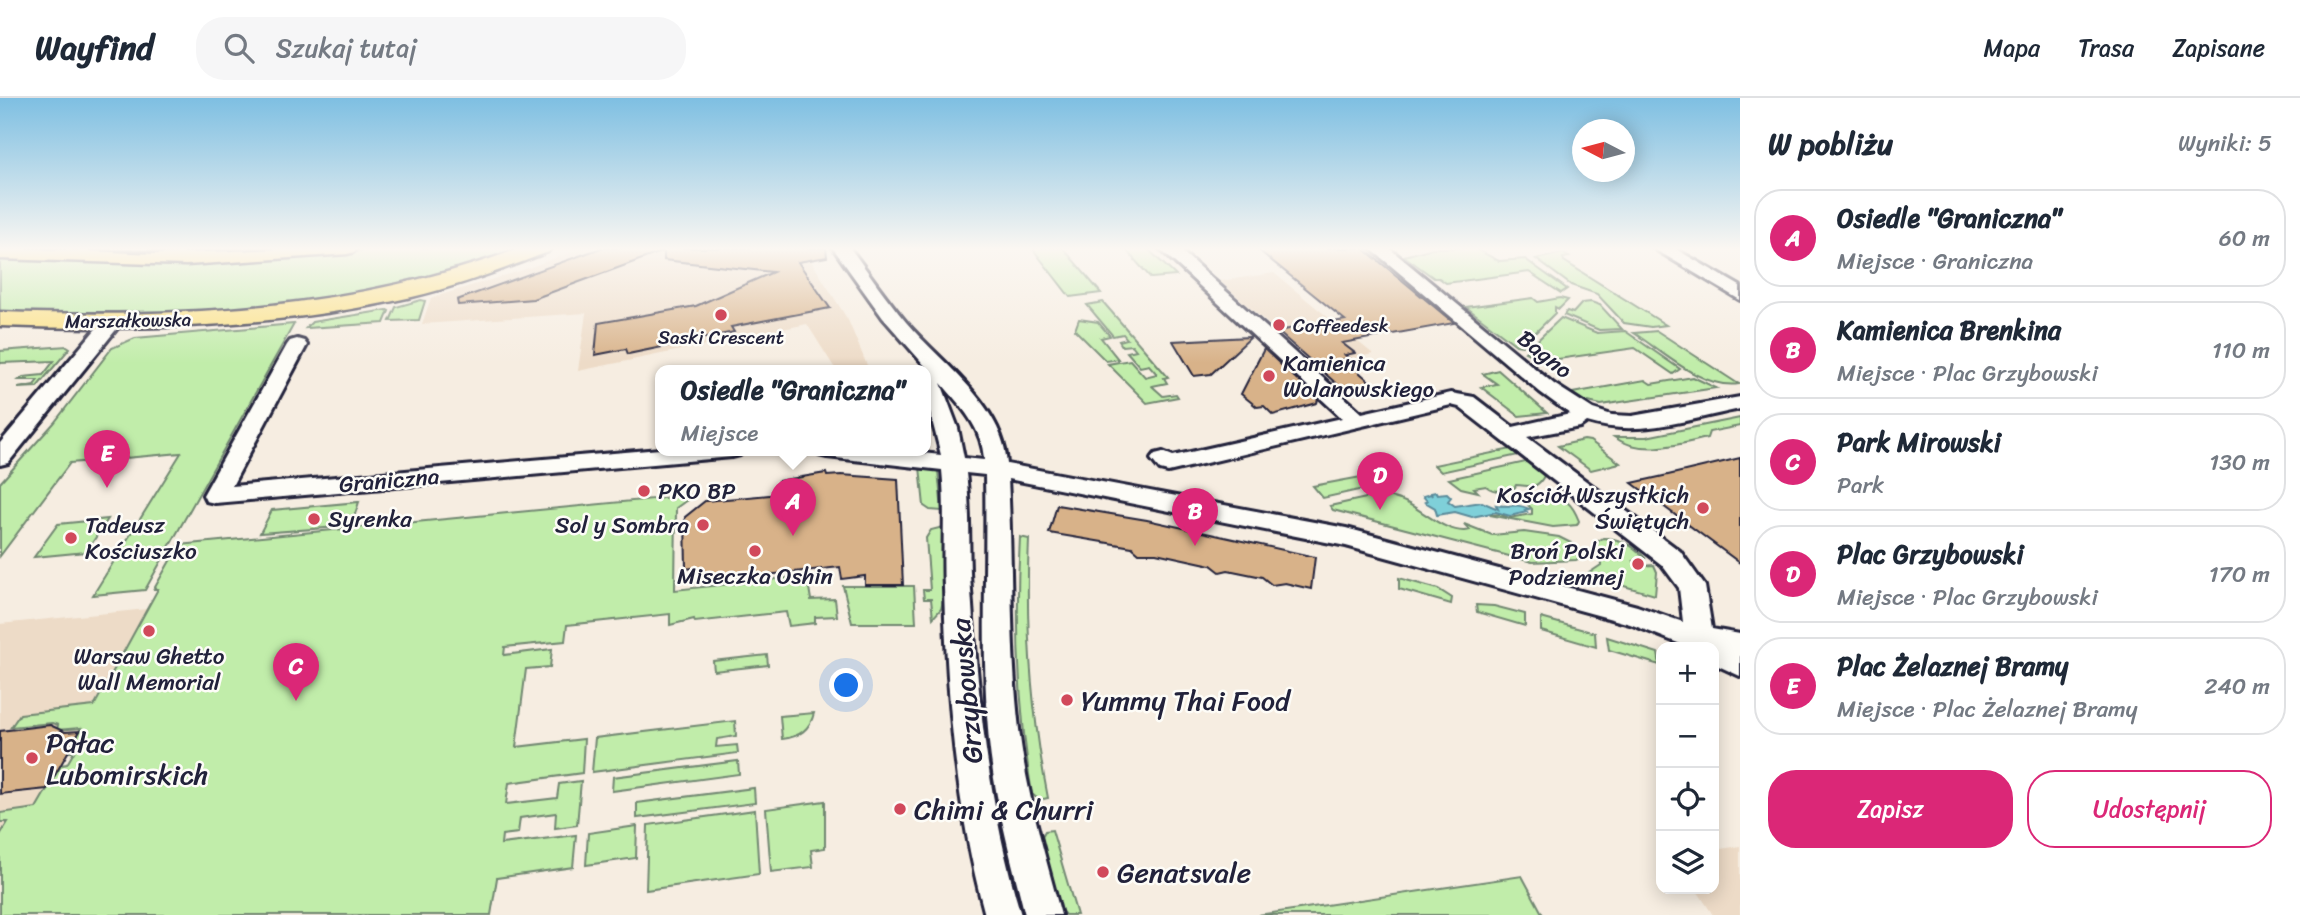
<!DOCTYPE html>
<html lang="pl">
<meta charset="utf-8">
<style>
:root{--surface:#fff;--page:#f6f6f7;--text:#1f2937;--muted:#747a83;--line:#e0e1e3;--accent:#db2777}
body{margin:0;font-family:Sriracha,sans-serif;background:var(--page);color:var(--text)}
.controls{position:absolute;right:21px;bottom:21px;display:grid;overflow:hidden;border-radius:14px;box-shadow:0 4px 18px #0003}
.controls button{width:63px;height:63px;display:grid;place-items:center;padding:0;border:0;border-bottom:2px solid var(--line);background:var(--surface);color:var(--text);font:35px sans-serif}
.compass{position:absolute;left:1572px;top:21px;width:63px;height:63px;border-radius:50%;background:var(--surface);box-shadow:0 4px 18px #0003;rotate:276deg}
.you{position:absolute;left:847px;top:588px;width:24px;height:24px;margin:-18px;border:5px solid #fff;border-radius:50%;background:#1a73e8;box-shadow:0 0 0 10px #1a73e833}
.badge{display:grid;place-items:center;width:46px;height:46px;border-radius:50%;background:var(--accent);color:#fff;font-size:23px;font-weight:700}
.pin{position:absolute;translate:-50% -58px;filter:drop-shadow(0 2px 4px #0008)}
.pin::after{content:'';position:absolute;top:37px;width:24px;height:21px;background:inherit;clip-path:polygon(0 0,100% 0,50% 100%)}
.popup{position:absolute;left:655px;top:267px;width:276px;height:91px;box-sizing:border-box;display:grid;place-content:center;border-radius:14px;background:var(--surface);filter:drop-shadow(0 2px 5px #0005);font-size:23px;white-space:nowrap;color:var(--muted)}
.popup b{font-size:26px;color:var(--text)}
.popup::after{content:'';position:absolute;left:50%;top:100%;margin-left:-14px;border:14px solid transparent;border-top-color:var(--surface)}
.list{margin:0;padding:0;list-style:none}
h2{display:flex;justify-content:space-between;align-items:center;height:91px;margin:0;padding:0 28px;font-size:30px}
h2 small{font-size:23px;font-weight:400;color:var(--muted)}
.list li{display:grid;grid-template-columns:46px 1fr auto;gap:21px;align-items:center;box-sizing:border-box;height:98px;margin:0 14px 14px;padding:0 14px;border:2px solid var(--line);border-radius:28px}
.list b{display:block;font-size:26px;white-space:nowrap}
.list p{margin:0;font-size:23px;white-space:nowrap;color:var(--muted)}
.list em{font-size:23px;font-style:normal;color:var(--muted)}
.actions{display:flex;gap:14px;padding:21px 28px}
.actions a{flex:1;padding:16px 0;border:2px solid var(--accent);border-radius:28px;text-align:center;font-size:24px;color:var(--accent)}
.actions .main{background:var(--accent);color:#fff}
.icon{flex:none;width:38px;height:38px;fill:none;stroke:currentColor;stroke-width:2;stroke-linecap:round;stroke-linejoin:round}
.map{position:relative;flex:none;width:1740px;height:817px;overflow:hidden}
header{display:flex;align-items:center;gap:42px;box-sizing:border-box;height:98px;padding:0 35px;background:var(--surface);border-bottom:2px solid var(--line)}
header strong{font-size:33px}
nav{display:flex;gap:38px;margin-inline-start:auto;font-size:24px}
.search{width:490px;height:63px;background:var(--page);display:flex;align-items:center;gap:18px;box-sizing:border-box;padding:0 24px;border-radius:28px;color:var(--muted);font-size:26px}
main{display:flex}
aside{flex:1;background:var(--surface)}
.map>svg:first-child{display:block}
</style>
<header>
<strong>Wayfind</strong>
<div class="search"><svg class="icon" aria-label="search" viewBox="0 0 24 24"><circle cx="10" cy="10" r="6"/><path d="M15 15l6 6"/></svg>Szukaj tutaj</div>
<nav><a>Mapa</a><a>Trasa</a><a>Zapisane</a></nav>
</header>
<main>
<div class="map">
<svg width="1740" height="817" viewBox="0 0 1740 817">
<rect width="100%" height="100%" fill="#f6ede1"/>
<filter id="ink" filterUnits="userSpaceOnUse"><feTurbulence type="fractalNoise" baseFrequency=".0143" numOctaves="2"/><feDisplacementMap in="SourceGraphic" scale="14" xChannelSelector="R" yChannelSelector="G"/><feConvolveMatrix kernelMatrix="1 2 1 2 8 2 1 2 1" color-interpolation-filters="sRGB"/></filter>
<g filter="url(#ink)">
<!-- built -->
<g fill="#eddbc7">
<path d="M0,150h308l-131,7z"/>
<path d="M582,150h221l45,72 21,50h-33l-29,-46 -229,47 8,-58 -164,11 9,-26 89,-27z"/>
<path d="M1274,175l99,81 -15,3 -3,12 20,17 -27,8 -128,-113z"/>
<path d="M147,511l-110,198 -37,72v-255z"/>
<path d="M1740,748v69h-27l-17,-26h18v-39z"/>
</g>
<!-- green -->
<g fill="#c1edaa" stroke="#728872" stroke-width="2">
<path d="M387,150h142l-24,10 -173,43 -145,15 -187,-1v-57l98,5h137z"/>
<path d="M1032,150h31l38,45 -31,4z"/>
<path d="M1124,150h23l29,28 -25,2z"/>
<path d="M1433,150h41l25,13 26,-2 42,30 -6,4 -32,-21 -83,11 -7,-5h-5l-30,-22z"/>
<path d="M1562,155l7,4 -6,1 1,3 102,64 -15,2 -27,-4 -27,-29 -26,-9 -35,-26z"/>
<path d="M1533,200l5,4 22,-4 8,2 -9,9 -4,-2v6l-33,33 -6,-1 -50,-38z"/>
<path d="M421,202l4,1 -6,19 -29,1 6,-14z"/>
<path d="M1103,204l65,75 -4,1 3,5 -15,3 11,10 13,-2 2,3 -31,6 -39,-39 22,-4 15,17 12,-3 -8,-9 -9,2 -13,-15 9,-2 -4,-5 -10,1 -3,-5 8,-2 -4,-5 -10,2 -26,-31z"/>
<path d="M1591,204l9,3 22,24 -23,1 -35,-15 3,-4 6,2 9,-10z"/>
<path d="M387,212l2,1 -5,12 -78,5 6,-6z"/>
<path d="M1561,220l36,15 28,-2 55,38 -7,5 -38,-26 -91,13 -19,-9z"/>
<path d="M1079,221l19,3 12,14 -9,2 17,21 -12,2 -31,-31z"/>
<path d="M294,226l-149,266 -52,5 88,-142 -111,10 -70,93v-73l54,-60 58,-75 23,-10z"/>
<path d="M1657,233l80,52 2,1c-36,6 -76,-32 -105,-51z"/>
<path d="M67,248l3,2 -33,39 -19,1 16,-3 4,-5h-19l4,-3 20,-2 11,-14 -54,2v-12z"/>
<path d="M1498,272l49,43 -28,3 -38,-29 16,-3 -14,-10z"/>
<path d="M1693,279l23,11 -115,17 -17,-4 -12,-8 73,-13 6,4z"/>
<path d="M1740,320v8l-31,6 -2,6c-29,7 -67,18 -93,-1h32z"/>
<path d="M1584,342l6,1 30,22 -29,7 -33,-24z"/>
<path d="M1516,350l7,6 -82,18 -7,-7z"/>
<path d="M1530,363l14,15c-8,15 -15,9 -28,9l-2,4c-10,3 -20,4 -28,-3l-12,2 4,4 -17,-4 -12,-9z"/>
<path d="M920,369l18,4 4,40 -12,-1 -6,-4z"/>
<path d="M1366,378l11,10 -54,12 -10,-12z"/>
<path d="M1384,396c7,4 14,5 21,8 19,9 44,34 65,28l-6,-6 28,11 32,-3 35,5 18,9 4,11 -5,3 -44,2 -199,-52 -3,-4z"/>
<path d="M694,397l-18,13 -1,82 120,-13 14,11 2,12 24,-1 2,17 -22,1v6l-26,3 -3,-14 -91,10 -1,-3 -24,6v-11l-103,11 -2,16 -60,6 -1,8 48,-6 -2,18 -24,2 -10,78 68,-8 -2,34 -73,10 -3,21 51,-6 2,-14 22,-3 -4,44 -22,3 1,-15 -36,5 -2,15 -16,2 -1,9 75,-9 -3,32 -76,11 -6,37h-491v-80l8,-13h-8v-9l36,-5 25,-43 6,-1 7,-12h-6l13,-24 -24,2 1,-5 -6,-2 -41,4 9,-13 74,-8 64,-117h-4l25,-44z"/>
<path d="M1547,398c19,2 25,7 32,25l-2,4 -24,2 -63,-12 10,-1 9,4 23,-4v-5l-9,-9 20,-1z"/>
<path d="M359,404l-8,24 -91,7 12,-23z"/>
<path d="M108,421l-22,33 -52,5 24,-33z"/>
<path d="M943,429v74l-2,8 -8,9 -2,-19h-7l-1,-9h7l-4,-52 5,-8z"/>
<path d="M1020,439l9,2c-4,88 2,172 19,259l-9,2 -7,-6c-14,-86 -17,-170 -12,-257z"/>
<path d="M1603,440c17,0 31,8 42,20l-11,3 5,5 15,-1 3,7 -2,23 -66,-19v-3l12,-8 -1,-12 -6,-9z"/>
<path d="M1399,480l39,11 14,9 -1,6 -52,-15z"/>
<path d="M843,488h71l2,37h-64z"/>
<path d="M1476,507l18,1 31,8v12l-48,-14z"/>
<path d="M1541,520l54,15 1,14 -55,-16z"/>
<path d="M1607,539l51,16 2,12 -51,-15z"/>
<path d="M767,557l1,10 -54,6 -1,-10z"/>
<path d="M814,615c-4,17 -15,24 -32,26l-2,-23z"/>
<path d="M735,623l1,15 -19,3 -1,8 21,-2 1,8 -146,19 3,-34z"/>
<path d="M738,663l1,13 -127,17 1,-14z"/>
<path d="M754,690l1,15 -118,15v-15z"/>
<path d="M825,703v47l-14,2 2,17 -42,5 -5,-63z"/>
<path d="M755,712l4,64 -113,16 2,-65z"/>
<path d="M637,728l-1,32 -50,7 2,-32z"/>
<path d="M1052,732l25,85h-12l-6,-7 -18,-70 4,-7z"/>
<path d="M1522,778l21,39h-285z"/>
</g>
<!-- water -->
<path fill="#7fd0d9" stroke="#5a8a9a" stroke-width="2" d="M1436,394l1,2 10,-1 4,4 -3,4 7,5 27,-4 16,7 -2,-4c11,3 19,-3 33,4l-4,1 2,2 -17,4 -14,-4 -24,5 -17,-5 -18,3 -2,-7 -10,-6 2,-1 -4,-5 8,-2 1,2 -1,-3z"/>
<!-- building -->
<g fill="#d8b289" stroke="#22223b" stroke-width="2">
<path d="M601,150h225l1,9 -29,5 32,46 -99,19 3,5 -106,22 -2,-5 -31,6 3,-32 98,-17 77,-34 -109,-12v-9l-131,48 -75,6 -1,-5z"/>
<path d="M1256,150h107l91,75 -112,20 13,10 -10,2 4,3 -5,1 31,27 -27,8 -71,-63 68,-11z"/>
<path d="M1251,239l-40,37 -17,2 -21,-35z"/>
<path d="M1264,251l54,50 -1,4 -44,12 -9,-9 -7,1 -16,-13z"/>
<path d="M1740,360v105l-108,-80 36,-8z"/>
<path d="M826,375l1,3 14,-1 57,4 5,106h-38v-9l-23,3 -2,-12 -147,16v-15l-7,1 -1,-52 20,-16 75,-7 -2,-13z"/>
<path d="M1057,407l90,15 168,37 -4,32 -26,-6 -13,2 -10,-8 -34,-7 -8,2 -9,-7 -55,-12h-17l-7,-6 -83,-14z"/>
<path d="M50,627l15,7 15,-1 -33,58 -47,5v-63z"/>
</g>
<g fill="none" stroke-linecap="round" stroke-linejoin="round">
<!-- minor casing -->
<g stroke="#22223b" stroke-width="6">
<g id="minor">
<path d="M833,150h17c19,25 36,50 56,74 35,41 98,83 101,142l339,64 291,78 46,16 -4,-34 -17,-23 -203,-158 -8,-2 -283,67 -8,-2 -9,-11 4,-5 8,-2 10,4 169,-38 -183,-170h19l184,165 89,-20 23,4 39,30 57,-13 -30,-22 -170,-144h19l165,136 39,25 19,6 20,1 108,-19v12c-50,10 -103,29 -153,13l-7,5 -53,10 153,114 25,35 7,43 28,5v42l-26,-12v-17h-26l-58,-23 -284,-78 -338,-67c5,88 1,178 13,265 8,58 25,115 40,171h-36c-14,-57 -30,-114 -36,-173 -8,-88 -2,-178 -4,-267l-19,-2c5,39 2,78 5,117 7,110 18,219 50,325h-36c-29,-107 -38,-217 -41,-327 -2,-39 2,-79 -2,-118l-115,-13 -8,-2 -3,-5h78l47,5 -15,-58v-27h-8l8,-3 -43,-49zM941,285c20,23 42,46 43,77l-20,-2 -6,-30z"/>
<path d="M1653,150h21l66,38v14z"/>
<path d="M112,218l7,2 3,4 -3,4 -111,137 -8,2v-22l105,-125z"/>
<path d="M297,241l7,2 3,4 -75,141 428,-37 83,1 -3,5 -8,2 -517,46 -9,-2 -3,-6 84,-150 3,-4z"/>
</g>
</g>
<!-- major casing -->
<g stroke="#22223b" stroke-width="5">
<g id="major">
<path d="M0,150l186,5 63,-5h108l-3,4 -7,2 -161,11 -186,-6z"/>
<path d="M521,150h30l-3,4c-44,17 -89,34 -136,45 -136,31 -273,34 -412,29v-14c180,6 351,-1 521,-64z"/>
</g>
</g>
<!-- minor -->
<use href="#minor" fill="#fdfcf7" fill-rule="evenodd"/>
<!-- major -->
<use href="#major" fill="#fbe080" fill-rule="evenodd"/>
<!-- tram -->
<path stroke="#22223b" stroke-width="2" d="M42,150l114,5 126,-5"/>
</g>
</g>
<!-- sky -->
<linearGradient id="sky" x2="0" y2="1"><stop stop-color="#7ebfe2"/><stop offset="0.57" stop-color="#fbf7f2"/><stop offset="1" stop-color="#fbf7f2" stop-opacity="0"/></linearGradient>
<rect width="1740" height="265" fill="url(#sky)"/>
<!-- markers -->
<g fill="#d1495b" stroke="#fdfcf7" stroke-width="2.5">
<circle cx="721" cy="217" r="7"/>
<circle cx="1279" cy="227" r="7"/>
<circle cx="1269" cy="278" r="7"/>
<circle cx="644" cy="393" r="7"/>
<circle cx="1703" cy="410" r="7"/>
<circle cx="314" cy="421" r="7"/>
<circle cx="703" cy="427" r="7"/>
<circle cx="71" cy="440" r="7"/>
<circle cx="755" cy="453" r="7"/>
<circle cx="1638" cy="466" r="7"/>
<circle cx="149" cy="533" r="7"/>
<circle cx="1067" cy="602" r="7"/>
<circle cx="32" cy="660" r="7"/>
<circle cx="900" cy="711" r="7"/>
<circle cx="1103" cy="774" r="7"/>
</g>
<g text-anchor="middle" stroke-width="5" stroke-linejoin="round" paint-order="stroke">
<!-- far-street labels -->
<g font-size="19" fill="#22223b" stroke="#fdfcf7">
<text transform="translate(128 222) rotate(-1)" y="7">Marszałkowska</text>
</g>
<!-- far-poi labels -->
<g font-size="19" fill="#22223b" stroke="#fdfcf7" text-anchor="start">
<text x="1293" y="234">Coffeedesk</text>
<text x="721" y="246" text-anchor="middle">Saski Crescent</text>
</g>
<!-- street labels -->
<g font-size="23" fill="#22223b" stroke="#fdfcf7">
<text transform="translate(1545 256) rotate(39)" y="8">Bagno</text>
<text transform="translate(389 382) rotate(-5)" y="8">Graniczna</text>
</g>
<!-- poi labels -->
<g font-size="23" fill="#22223b" stroke="#fdfcf7" text-anchor="start">
<text x="1283" y="273">Kamienica<tspan x="1283" dy="26">Wolanowskiego</tspan></text>
<text x="658" y="401">PKO BP</text>
<text x="1689" y="405" text-anchor="end">Kościół Wszystkich<tspan x="1689" dy="26">Świętych</tspan></text>
<text x="328" y="429">Syrenka</text>
<text x="85" y="435">Tadeusz<tspan x="85" dy="26">Kościuszko</tspan></text>
<text x="689" y="435" text-anchor="end">Sol y Sombra</text>
<text x="1624" y="461" text-anchor="end">Broń Polski<tspan x="1624" dy="26">Podziemnej</tspan></text>
<text x="755" y="486" text-anchor="middle">Miseczka Oshin</text>
<text x="149" y="566" text-anchor="middle">Warsaw Ghetto<tspan x="149" dy="26">Wall Memorial</tspan></text>
</g>
<!-- near-street labels -->
<g font-size="28" fill="#22223b" stroke="#fdfcf7">
<text transform="translate(966 593) rotate(-95)" y="10">Grzybowska</text>
</g>
<!-- near-poi labels -->
<g font-size="28" fill="#22223b" stroke="#fdfcf7" text-anchor="start">
<text x="1081" y="612">Yummy Thai Food</text>
<text x="46" y="654">Pałac<tspan x="46" dy="32">Lubomirskich</tspan></text>
<text x="914" y="721">Chimi &amp; Churri</text>
<text x="1117" y="784">Genatsvale</text>
</g>
</g>
</svg>
<div class="controls">
<button>+</button>
<button>−</button>
<button><svg class="icon" aria-label="locate" viewBox="0 0 24 24"><circle cx="12" cy="12" r="6"/><path d="M12 2v4M12 18v4M2 12h4M18 12h4"/></svg></button>
<button><svg class="icon" aria-label="layers" viewBox="0 0 24 24"><path d="M12 4l9 5-9 5-9-5zM3 14l9 5 9-5"/></svg></button>
</div>
<svg class="compass" viewBox="-18 -18 36 36"><path d="M0-13l5 13h-10z" fill="#e53935"/><path d="M0 13l5-13h-10z" fill="#747a83"/></svg>
<div class="you"></div>
<div class="pin badge" style="left:793px;top:438px">A</div>
<div class="popup"><b>Osiedle &quot;Graniczna&quot;</b>Miejsce</div>
<div class="pin badge" style="left:1195px;top:448px">B</div>
<div class="pin badge" style="left:296px;top:603px">C</div>
<div class="pin badge" style="left:1380px;top:412px">D</div>
<div class="pin badge" style="left:107px;top:390px">E</div>
</div>
<aside>
<h2>W pobliżu<small>Wyniki: 5</small></h2>
<ul class="list">
<li><span class="badge">A</span><div><b>Osiedle &quot;Graniczna&quot;</b><p>Miejsce · Graniczna</p></div><em>60 m</em></li>
<li><span class="badge">B</span><div><b>Kamienica Brenkina</b><p>Miejsce · Plac Grzybowski</p></div><em>110 m</em></li>
<li><span class="badge">C</span><div><b>Park Mirowski</b><p>Park</p></div><em>130 m</em></li>
<li><span class="badge">D</span><div><b>Plac Grzybowski</b><p>Miejsce · Plac Grzybowski</p></div><em>170 m</em></li>
<li><span class="badge">E</span><div><b>Plac Żelaznej Bramy</b><p>Miejsce · Plac Żelaznej Bramy</p></div><em>240 m</em></li>
</ul>
<div class="actions"><a class="main">Zapisz</a><a>Udostępnij</a></div>
</aside>
</main>
